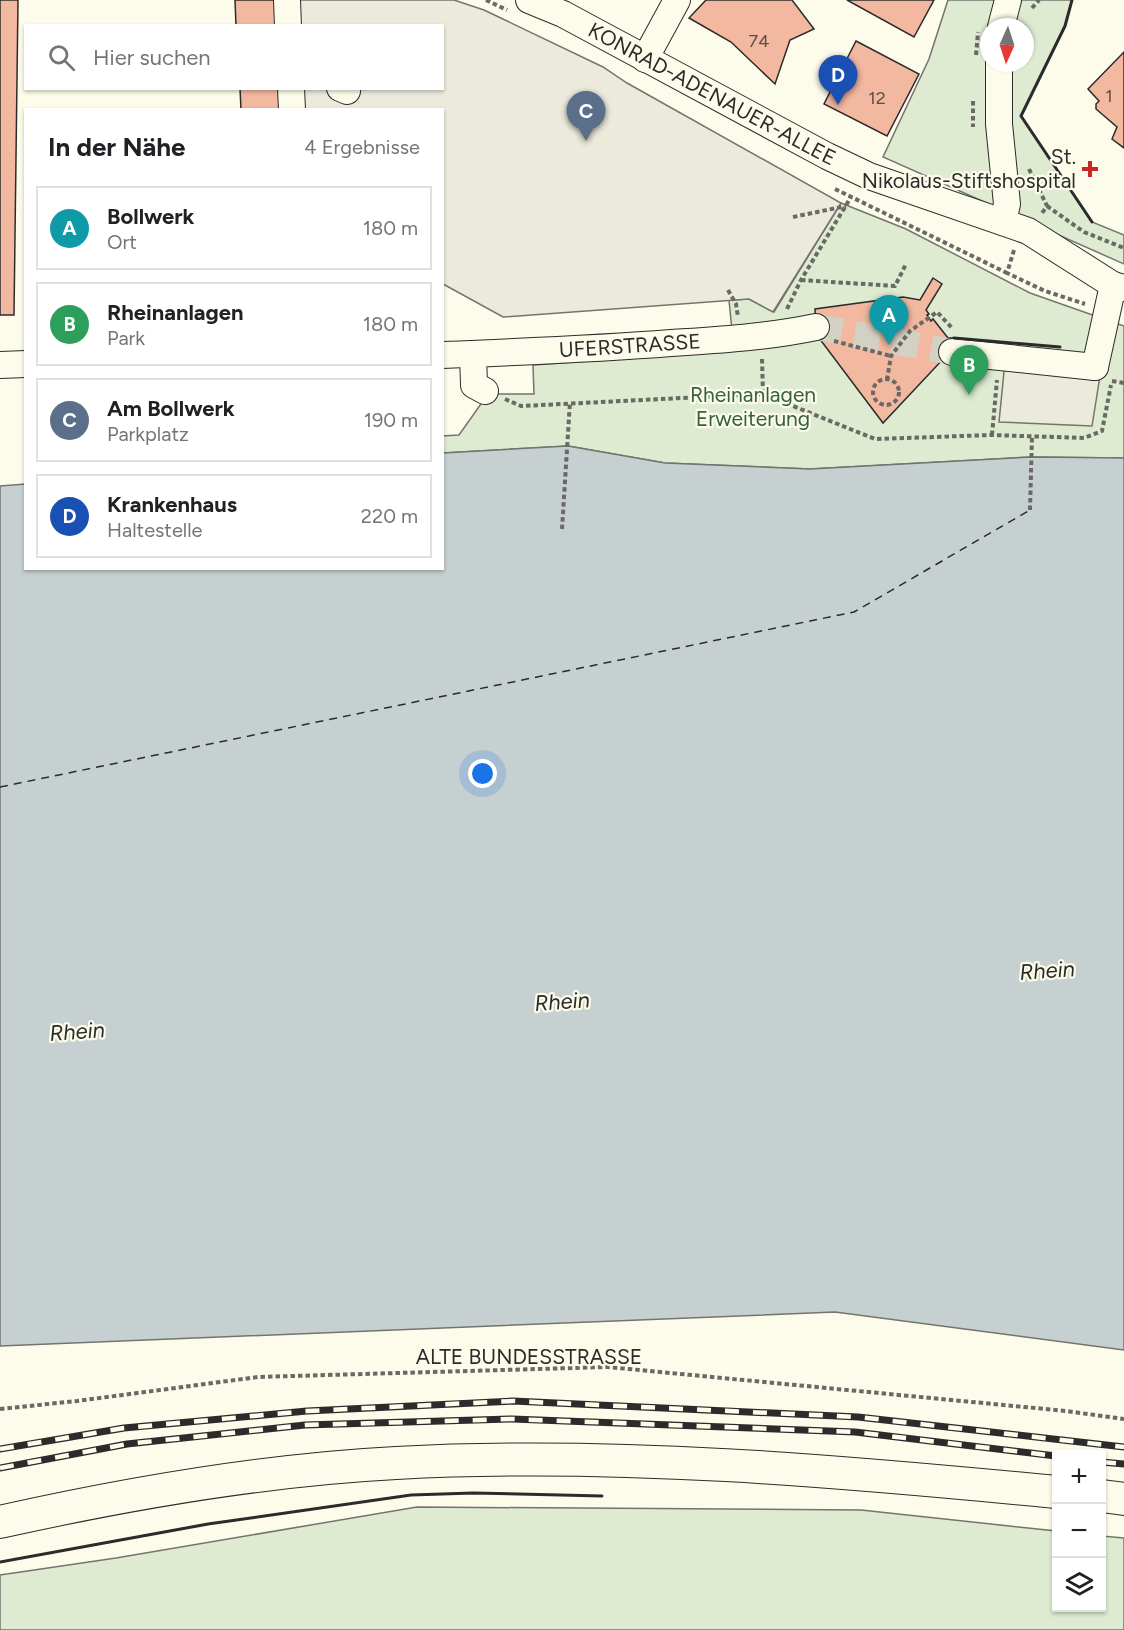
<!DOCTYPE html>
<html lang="de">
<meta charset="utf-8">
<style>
:root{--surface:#fff;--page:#f2f2f2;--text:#202124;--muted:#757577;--line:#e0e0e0;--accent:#111827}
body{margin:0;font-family:Figtree,sans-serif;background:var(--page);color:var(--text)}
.controls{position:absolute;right:18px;bottom:18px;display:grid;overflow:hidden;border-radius:0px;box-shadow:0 2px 4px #0004}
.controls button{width:54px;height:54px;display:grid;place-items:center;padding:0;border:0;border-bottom:2px solid var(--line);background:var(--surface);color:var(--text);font:30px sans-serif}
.compass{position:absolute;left:980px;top:18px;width:54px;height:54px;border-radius:50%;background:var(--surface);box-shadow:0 2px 4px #0004;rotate:183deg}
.you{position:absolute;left:483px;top:774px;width:21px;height:21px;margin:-15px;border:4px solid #fff;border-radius:50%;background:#1a73e8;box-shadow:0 0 0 9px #1a73e833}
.badge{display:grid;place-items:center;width:39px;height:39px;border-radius:50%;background:var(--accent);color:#fff;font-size:20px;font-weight:700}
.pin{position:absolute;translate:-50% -50px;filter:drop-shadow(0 2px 3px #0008)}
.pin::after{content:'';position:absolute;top:32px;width:21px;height:18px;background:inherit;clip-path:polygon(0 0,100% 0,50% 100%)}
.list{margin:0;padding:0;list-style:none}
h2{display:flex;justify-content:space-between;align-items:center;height:78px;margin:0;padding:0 24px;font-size:26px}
h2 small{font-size:20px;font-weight:400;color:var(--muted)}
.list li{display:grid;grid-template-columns:39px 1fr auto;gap:18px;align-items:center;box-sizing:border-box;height:84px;margin:0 12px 12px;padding:0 12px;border:2px solid var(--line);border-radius:0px}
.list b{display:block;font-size:22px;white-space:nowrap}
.list p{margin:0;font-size:20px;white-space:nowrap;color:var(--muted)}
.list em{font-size:20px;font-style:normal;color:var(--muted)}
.icon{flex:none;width:33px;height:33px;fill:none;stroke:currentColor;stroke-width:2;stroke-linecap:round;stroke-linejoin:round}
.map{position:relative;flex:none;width:1124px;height:1630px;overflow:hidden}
.search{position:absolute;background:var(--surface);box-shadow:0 2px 4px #0004;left:24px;top:24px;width:420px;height:66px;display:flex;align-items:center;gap:15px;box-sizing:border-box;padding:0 21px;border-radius:0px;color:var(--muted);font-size:22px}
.panel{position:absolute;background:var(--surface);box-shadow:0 2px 4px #0004;left:24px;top:108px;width:420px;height:462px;border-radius:0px}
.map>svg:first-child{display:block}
</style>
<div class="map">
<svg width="1124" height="1630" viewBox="0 0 1124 1630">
<rect width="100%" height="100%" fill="#fdfbea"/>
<!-- green -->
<g fill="#deebd1" stroke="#74746e" stroke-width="1.5" fill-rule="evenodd">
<path d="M948,0h124l-7,26 -44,90 71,106 32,13v29l-241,-107 46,-98zM989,27h36v36h-36z"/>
<path d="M841,203l65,26 124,64 94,33v132l-92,-1 -222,12 -145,-6 -97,-17 -125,7 -1,-17 17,-1 29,-41h46l-1,-29 201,-14 -5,-51 20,-1 25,13z"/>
<path d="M417,1507l444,3 195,21v77h46v-72l22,2v92h-1124v-55l116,-17z"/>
</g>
<!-- parking -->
<g fill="#eceadb" stroke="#74746e" stroke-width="1.5">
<path d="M297,0h157l30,10 119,57 24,16 214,120 -68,109 -24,-13 -246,18 -60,-33 -1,-174 -139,-1 -1,-20 140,-1v-62l-143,-1z"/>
<path d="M1005,362l95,14 -8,50 -93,-4z"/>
</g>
<!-- water -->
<path fill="#c7d0d0" stroke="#74746e" stroke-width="1.5" d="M568,446l97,17 145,6 222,-12 92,1v892l-289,-38 -835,34v-860l25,-2 1,84h416l1,-115z"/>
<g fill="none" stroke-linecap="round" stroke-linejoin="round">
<!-- ferry -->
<path stroke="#2b2b2b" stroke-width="1.5" stroke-dasharray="8 6" stroke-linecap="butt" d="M0,787l854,-175 176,-102"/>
</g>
<!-- building -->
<g fill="#f2b8a0" stroke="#2b2b2b" stroke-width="1.5">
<path d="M0,0h18l-4,315h-14z"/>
<path d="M235,0h43l2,26h-44z"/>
<path d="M706,0h86l22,29 -24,11 -15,44 -44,-42 -42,-24z"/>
<path d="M847,0h87l-20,37z"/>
<path d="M856,41l63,33 -32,62 -63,-32z"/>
<path d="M1124,52v96l-12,-9 5,-12 -21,-18v-5l3,-3 -11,-12z"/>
<path d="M240,88h43l1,22h-43z"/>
<path d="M933,278l9,6 -16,26 3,4 -2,1 4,6 2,-2 15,19h6l-3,20 -6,-1 -62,66 -67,-89 -1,-25 88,-12 17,3z"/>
</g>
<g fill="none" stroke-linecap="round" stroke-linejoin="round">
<!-- minor-tunnel -->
<path stroke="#d3d1c4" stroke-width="26" stroke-dasharray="26 13" stroke-linecap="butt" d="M816,327l136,25"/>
<!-- minor casing -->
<g stroke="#2b2b2b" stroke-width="28">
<g id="minor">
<path d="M287,0l1,26"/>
<path id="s1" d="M529,0l34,14 264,142 42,20 159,55 85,54 11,3"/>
<path d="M1001,27l7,-27"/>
<path d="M645,59l32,-59"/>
<path d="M999,63v61l8,80 -4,18"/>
<path d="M291,88l1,22"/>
<path d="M340,88l7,3"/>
<path d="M952,352l143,15"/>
<path d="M473,354l1,31 11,6"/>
<path id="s2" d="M442,355c77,-3 153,-6 229,-12 49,-3 97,-6 145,-16"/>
<path d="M0,365l26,-1"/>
<path d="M1095,367l18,-82"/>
</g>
</g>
<!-- major casing -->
<g stroke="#2b2b2b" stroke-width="34">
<g id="major">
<path d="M1102,1496l22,3"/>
<path d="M0,1522c130,-29 262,-52 396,-59 219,-12 442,8 660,29"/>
</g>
</g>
<!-- path -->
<g stroke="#6a6964" stroke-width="4" stroke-dasharray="4.5 3" stroke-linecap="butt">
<path d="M486,0l21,10"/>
<path d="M1032,8l7,-8"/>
<path d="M976,55l2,-23"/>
<path d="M973,101v26"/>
<path d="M1029,169l18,37 -5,7"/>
<path d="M835,189l172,84"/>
<path d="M1047,206l37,26 40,16"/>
<path d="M793,217l53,-11"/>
<path d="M1014,250l-7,23 38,18 40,13"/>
<path d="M801,280l94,6 11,-22"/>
<path d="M728,290l8,14 2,13"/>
<path d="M787,309l14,-29 50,-83"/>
<path d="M834,341l57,15"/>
<path d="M762,359l1,35"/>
<circle cx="886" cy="392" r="13"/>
<path d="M887,380l4,-24 19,-25 27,-19 16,17"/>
<path d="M1112,381l12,2"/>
<path d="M505,399l16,7 242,-12 112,45 117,-4 92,3 18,-7 9,-46"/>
<path d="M992,435l5,-55"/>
<path d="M1030,510l2,-74"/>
<path d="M562,529l8,-127"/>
<path d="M0,1409l77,-8 181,-24 350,-10 458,44 58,8"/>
</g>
<!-- minor -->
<use href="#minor" stroke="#fdfbea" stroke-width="26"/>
<!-- major -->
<use href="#major" stroke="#fdfbea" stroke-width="32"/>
<!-- rail casing -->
<g stroke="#2b2b2b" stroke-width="7">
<g id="rail">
<path d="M0,1449l124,-21 183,-17 206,-10 345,16 266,30"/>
<path d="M1102,1462l22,2"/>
<path d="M0,1468l127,-24 178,-19 207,-6 343,13 201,24"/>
</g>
</g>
<!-- rail -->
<use href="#rail" stroke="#fdfbea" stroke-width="4.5" stroke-dasharray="14" stroke-linecap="butt"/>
<!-- wall -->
<g stroke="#2b2b2b" stroke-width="3">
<path d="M1072,0l-7,26 -44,90 71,106"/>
<path d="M954,338l106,9"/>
<path d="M0,1562l208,-38 203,-29 62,-2 129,3"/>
</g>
</g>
<!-- markers -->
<path fill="#c62828" stroke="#fdfbea" stroke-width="2" d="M1087 160h6v6h6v6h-6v6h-6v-6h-6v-6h6z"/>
<g text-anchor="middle" stroke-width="4.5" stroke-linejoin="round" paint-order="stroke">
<!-- number labels -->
<g font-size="18" fill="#5d4e48">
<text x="759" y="47">74</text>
<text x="1109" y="102">1</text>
<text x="877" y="104">12</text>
</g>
<!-- street labels -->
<g font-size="21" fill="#2b2b2b" stroke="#fdfbea">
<text dy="7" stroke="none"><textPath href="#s1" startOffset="206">KONRAD-ADENAUER-ALLEE</textPath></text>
<text dy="7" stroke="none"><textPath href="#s2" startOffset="188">UFERSTRASSE</textPath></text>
<text x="529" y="1364">ALTE BUNDESSTRASSE</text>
</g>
<!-- poi labels -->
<g font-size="21" fill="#2b2b2b" stroke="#fdfbea" text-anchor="end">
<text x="1076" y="164">St.<tspan x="1076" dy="24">Nikolaus-Stiftshospital</tspan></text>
</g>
<!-- park labels -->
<g font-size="21" fill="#34623c" stroke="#fdfbea">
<text x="753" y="402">Rheinanlagen<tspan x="753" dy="24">Erweiterung</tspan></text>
</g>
<!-- water labels -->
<g font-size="22" font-style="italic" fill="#2b2b2b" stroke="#fdfbea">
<text transform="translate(1047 970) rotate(-4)" y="8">Rhein</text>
<text transform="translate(562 1001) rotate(-4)" y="8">Rhein</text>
<text transform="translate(77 1031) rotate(-4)" y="8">Rhein</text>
</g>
</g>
</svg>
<div class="controls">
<button>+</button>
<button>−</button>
<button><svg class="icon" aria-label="layers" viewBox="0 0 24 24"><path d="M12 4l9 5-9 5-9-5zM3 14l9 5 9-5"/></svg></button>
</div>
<svg class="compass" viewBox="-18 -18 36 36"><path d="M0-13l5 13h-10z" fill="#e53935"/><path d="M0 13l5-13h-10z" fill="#757577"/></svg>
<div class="you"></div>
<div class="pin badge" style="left:889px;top:345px;background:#0f9aa8">A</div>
<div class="pin badge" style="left:969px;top:395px;background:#2e9e5b">B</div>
<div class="pin badge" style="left:586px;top:141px;background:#5c6f8a">C</div>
<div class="pin badge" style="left:838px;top:105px;background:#1a4fb4">D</div>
<div class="search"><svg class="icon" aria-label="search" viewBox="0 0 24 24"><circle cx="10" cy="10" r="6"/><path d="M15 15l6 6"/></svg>Hier suchen</div>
<section class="panel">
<h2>In der Nähe<small>4 Ergebnisse</small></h2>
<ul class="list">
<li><span class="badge" style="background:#0f9aa8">A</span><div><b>Bollwerk</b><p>Ort</p></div><em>180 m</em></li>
<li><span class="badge" style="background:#2e9e5b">B</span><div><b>Rheinanlagen</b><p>Park</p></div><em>180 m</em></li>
<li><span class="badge" style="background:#5c6f8a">C</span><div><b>Am Bollwerk</b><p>Parkplatz</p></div><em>190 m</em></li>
<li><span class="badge" style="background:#1a4fb4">D</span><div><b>Krankenhaus</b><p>Haltestelle</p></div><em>220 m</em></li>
</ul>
</section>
</div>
